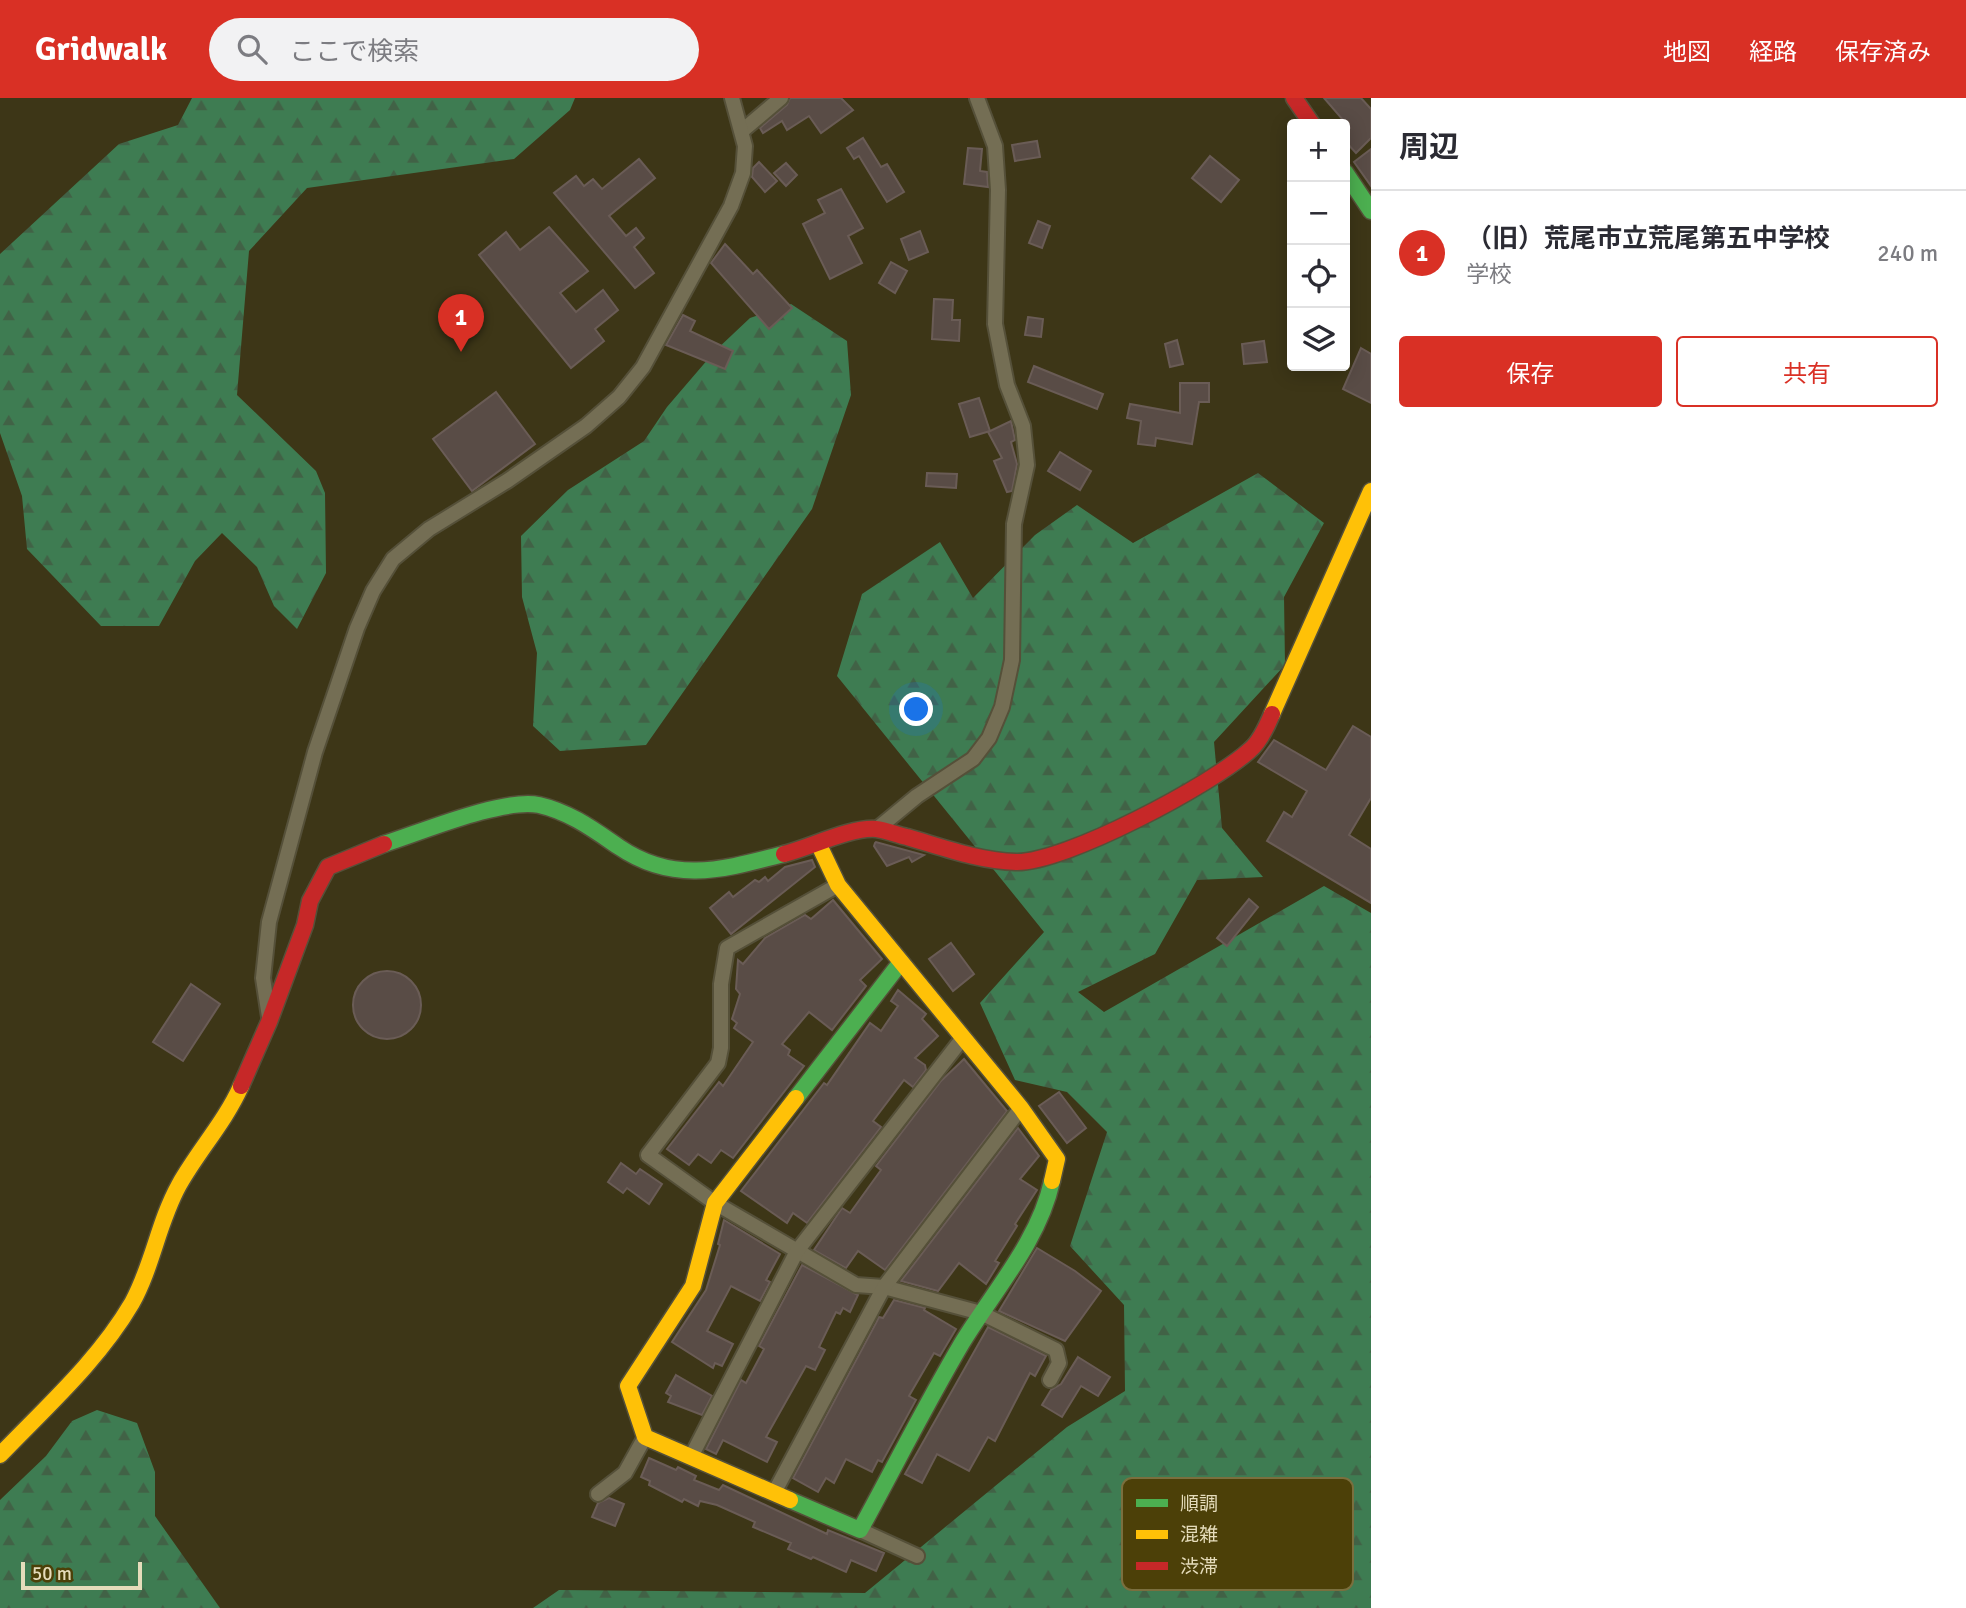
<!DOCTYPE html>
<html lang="ja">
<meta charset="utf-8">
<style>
:root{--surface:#fff;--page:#f2f2f3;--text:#2b2b33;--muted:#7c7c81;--line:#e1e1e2;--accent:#d93025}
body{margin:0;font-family:Signika,"Noto Sans JP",sans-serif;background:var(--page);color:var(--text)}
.controls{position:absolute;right:21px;top:21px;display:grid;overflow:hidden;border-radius:7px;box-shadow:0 4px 18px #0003}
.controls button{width:63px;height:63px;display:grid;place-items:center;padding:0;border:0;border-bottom:2px solid var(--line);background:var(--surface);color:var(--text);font:35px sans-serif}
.scale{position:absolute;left:21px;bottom:18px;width:121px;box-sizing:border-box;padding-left:7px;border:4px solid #e5dcbb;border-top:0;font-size:19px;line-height:24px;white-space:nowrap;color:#e5dcbb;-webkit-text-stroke:5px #4c4008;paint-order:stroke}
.you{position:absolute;left:917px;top:612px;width:24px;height:24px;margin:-18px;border:5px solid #fff;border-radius:50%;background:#1a73e8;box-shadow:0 0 0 10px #1a73e833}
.badge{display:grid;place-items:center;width:46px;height:46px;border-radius:50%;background:var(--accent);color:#fff;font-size:23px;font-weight:700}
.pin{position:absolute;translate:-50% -58px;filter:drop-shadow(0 2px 4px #0008)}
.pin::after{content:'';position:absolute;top:37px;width:24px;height:21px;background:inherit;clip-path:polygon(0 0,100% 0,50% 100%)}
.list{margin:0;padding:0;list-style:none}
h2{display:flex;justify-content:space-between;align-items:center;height:91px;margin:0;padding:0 28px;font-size:30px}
h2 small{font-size:23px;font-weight:400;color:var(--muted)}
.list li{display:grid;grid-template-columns:46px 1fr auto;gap:21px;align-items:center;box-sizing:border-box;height:126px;padding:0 28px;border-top:2px solid var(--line)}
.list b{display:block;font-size:26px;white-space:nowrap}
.list p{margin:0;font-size:23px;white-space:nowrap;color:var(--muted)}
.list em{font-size:23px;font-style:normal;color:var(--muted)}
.actions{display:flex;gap:14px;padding:21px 28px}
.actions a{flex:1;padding:16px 0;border:2px solid var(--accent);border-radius:7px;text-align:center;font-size:24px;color:var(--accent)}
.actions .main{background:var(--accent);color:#fff}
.icon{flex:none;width:38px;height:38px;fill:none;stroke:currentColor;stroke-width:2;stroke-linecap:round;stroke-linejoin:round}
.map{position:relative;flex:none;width:1371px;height:1510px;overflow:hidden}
header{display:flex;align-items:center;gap:42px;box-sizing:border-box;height:98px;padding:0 35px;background:var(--accent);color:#fff}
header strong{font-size:33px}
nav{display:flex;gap:38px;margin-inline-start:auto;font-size:24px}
.search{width:490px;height:63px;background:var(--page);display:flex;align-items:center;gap:18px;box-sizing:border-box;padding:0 24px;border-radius:38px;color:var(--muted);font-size:26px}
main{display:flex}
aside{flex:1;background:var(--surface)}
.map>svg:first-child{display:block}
</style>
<header>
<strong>Gridwalk</strong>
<div class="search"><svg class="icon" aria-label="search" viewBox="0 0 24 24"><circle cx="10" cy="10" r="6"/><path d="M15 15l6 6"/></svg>ここで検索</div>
<nav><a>地図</a><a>経路</a><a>保存済み</a></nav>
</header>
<main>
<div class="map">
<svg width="1371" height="1510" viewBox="0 0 1371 1510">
<defs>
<pattern id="forest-firs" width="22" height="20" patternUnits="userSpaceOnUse" patternTransform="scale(1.75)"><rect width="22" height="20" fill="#3e7c52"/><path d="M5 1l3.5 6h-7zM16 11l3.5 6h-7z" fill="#416246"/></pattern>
</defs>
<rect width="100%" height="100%" fill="#3d3617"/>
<!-- forest -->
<g fill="url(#forest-firs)">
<path d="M192,0h383l-5,12 -56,49 -207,29 -58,63 -12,144 79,76 9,22 1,80 -29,56 -23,-23 -17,-39 -35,-34 -27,28 -36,65h-58l-74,-77 -5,-53 -22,-63v-179l119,-110 59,-19z"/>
<path d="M791,206l56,37 4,54 -39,114 -166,236 -86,6 -27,-25 4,-73 -15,-56 -1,-61 47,-46 76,-49 23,-34 48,-56 35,-33z"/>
<path d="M1258,375l66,50 -40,74 1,68 -71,77 8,86 41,49 -66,3 -42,74 -77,38 26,20 220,-126 47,27v695h-838l26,-18 306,3 202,-166 58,-36 -1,-86 -54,-59 37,-114 -40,-40 -52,-12 -35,-77 64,-71 -207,-256 25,-82 78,-52 33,56 62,-63 42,-30 56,38z"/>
<path d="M97,1312l40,13 18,49v44l65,92h-220v-108l46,-44 26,-35z"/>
</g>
<!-- building -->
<g fill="#594c46" stroke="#6a5c56" stroke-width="2">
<path d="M790,0h51l12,12 -32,23 -12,-17 -22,14 -5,-9 -19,12 -3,-5 27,-23z"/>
<path d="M1324,0h37l10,11v29l-15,15 -11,-12v-8l5,-5z"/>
<path d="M863,40l18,29 6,-3 17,28 -17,10 -28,-46 -5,3 -7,-11z"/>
<path d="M1037,43l3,16 -25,4 -3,-16z"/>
<path d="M968,50l14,1 -2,22 7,1 1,15 -24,-3z"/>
<path d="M1371,51v37l-17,-24z"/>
<path d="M1210,58l29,24 -18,22 -29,-24z"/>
<path d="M639,61l16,19 -46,38 17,20 10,-8 8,10 -10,9 20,26 -19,15 -81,-95 22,-17 8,10 9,-7 9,10z"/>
<path d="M759,64l18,19 -12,11 -13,-15 1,-9z"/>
<path d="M786,65l11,12 -11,11 -12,-13z"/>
<path d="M841,91l22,39 -15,8 14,27 -32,16 -27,-55 22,-11 -7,-13z"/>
<path d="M1038,123l12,5 -8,22 -13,-5z"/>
<path d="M549,129l39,44 -28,22 16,19 27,-22 15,20 -23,19 9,12 -33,27 -92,-113 27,-23 14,18z"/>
<path d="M920,133l8,21 -19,8 -8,-21z"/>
<path d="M725,146l28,30 4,-4 35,38 -23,21 -58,-66z"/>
<path d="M891,164l16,9 -12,22 -16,-10z"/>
<path d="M934,201l19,1 -1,20h8l-1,21 -27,-2z"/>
<path d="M683,217l12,6 -5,10 43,20 -8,18 -59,-24z"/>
<path d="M1028,219l15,2 -2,18 -16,-2z"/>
<path d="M1177,242l6,24 -13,3 -5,-23z"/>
<path d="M1264,243l3,21 -23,2 -2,-20z"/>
<path d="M1361,250l10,6v49l-28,-14z"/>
<path d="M1034,268l69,28 -6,15 -69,-27z"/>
<path d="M1180,285h29v19h-10l-7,42 -36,-6 -1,8 -17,-2 3,-23 -14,-3 3,-14 50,9z"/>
<path d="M496,294l39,52 -63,47 -39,-52z"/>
<path d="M979,300l11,33 -20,6 -11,-33z"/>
<path d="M1011,323l4,19 -4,2 6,22 -5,27 -5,1 -13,-31 8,-3 -14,-26z"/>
<path d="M1060,354l31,19 -11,19 -32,-19z"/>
<path d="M927,375l30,1 -1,14 -30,-2z"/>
<path d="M1353,628l18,11v61l-22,37 22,14v54l-104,-62 17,-29 8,5 15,-26 -49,-29 16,-22 52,30z"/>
<path d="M875,745l1,-1 48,13 -12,7 -3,-5 -22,9 -13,-20z"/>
<path d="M812,762l3,7 -84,67 -21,-26 19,-16 4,5 22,-17 4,2 6,-5 3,4 17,-14z"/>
<path d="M1249,801l9,8 -31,39 -10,-8z"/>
<path d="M833,802l49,59 -22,21 6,6 -34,44 -23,-18 -27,32 8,6 -2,5 16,11 -71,92 -12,-8 -10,13 -13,-9 -9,11 -22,-16 52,-67 4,4 30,-44 -19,-14 3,-5 -5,-4 8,-25 -4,-5 2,-29 5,4 22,-26 40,-23 6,4z"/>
<path d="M951,845l23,31 -21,17 -24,-32z"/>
<circle cx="387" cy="907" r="34"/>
<path d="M191,886l29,20 -37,57 -30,-19z"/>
<path d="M898,892l28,24 -4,5 16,17 -23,22 10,7 1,5 -13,17 -9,-7 -31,41 8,6 -74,96 -14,-10 -6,10 -46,-32 83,-108 3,2 43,-62 11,8 17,-25 -7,-5z"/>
<path d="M964,961l43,52 -122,159 -27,-19 -12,17 -32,-18 28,-42 8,5 31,-43 -5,-4 65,-85z"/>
<path d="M1059,994l27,36 -19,15 -28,-37z"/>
<path d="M1018,1030l21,28 -19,23 17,11 -22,34 2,2 -22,35 4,2 -13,21 -27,-21 -21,28 -37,-10z"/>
<path d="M621,1065l15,11 4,-5 22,15 -13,20 -22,-16 -4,5 -15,-11z"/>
<path d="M724,1122l56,34 -14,26 4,2 -10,19 -29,-15 -24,45 26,13 -11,22 -7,-3 -2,5 -41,-26 34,-52 14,-45 -2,-1z"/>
<path d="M1037,1150l38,23 26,20 -36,50 -66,-30z"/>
<path d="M802,1167l56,30 -8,17 -7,-4 -3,6 -4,-2 -17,35 6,3 -10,20 -9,-4 -40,71 11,5 -10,20 -44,-22 -7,14 -10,-5 35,-69 5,3 18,-34 -5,-3z"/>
<path d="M894,1202l31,8 -1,2 32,19 -16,27 -6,-3 -25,43 7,4 -34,62 -4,-2 -6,12 -26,-13 -12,24 -8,-5 -8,14 -25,-14 83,-155 3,-6 4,1z"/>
<path d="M988,1229l58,29 -11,20 -5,-3 -35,68 -7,-4 -19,34 -32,-17 -15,29 -17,-9z"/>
<path d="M1078,1259l32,20 -12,19 -17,-10 -19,31 -20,-12 9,-15 10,-6z"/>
<path d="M676,1277l36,21 -10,19 -34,-13 3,-6 -5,-3z"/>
<path d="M649,1360l27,12 2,-3 18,9 -2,4 25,10 4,-5 104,49 1,-4 56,23 -8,18 -25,-11 -5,12 -33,-15 -2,2 -23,-10 3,-6 -38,-16 2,-5 -38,-17 -17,-4 -2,5 -14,-7 -2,3 -33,-17 1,-4 -9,-4z"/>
<path d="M609,1400l15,6 -9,22 -23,-9 6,-14z"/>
</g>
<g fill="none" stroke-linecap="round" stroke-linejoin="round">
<!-- street casing -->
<g stroke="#555039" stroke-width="18">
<g id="street">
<path d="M742,33l39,-33"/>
<path d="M877,731l40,-33 56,-37 16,-21 13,-31 10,-47 2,-136 13,-59 -4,-39 -16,-41 -12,-61 3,-134 -3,-44 -18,-48"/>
<path d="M838,787l-111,63 -6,36v64l-3,15 -70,92 67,48 141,82 28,2 97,26 75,37 3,13 -9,17"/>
<path d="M269,919l-6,-39 6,-56 46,-170 42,-124 16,-37 20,-32 36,-30 78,-48 79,-55 33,-29 24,-30 88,-161 12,-33 2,-27 -13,-48"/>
<path d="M691,1359l106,-206 165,-212"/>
<path d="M774,1395l110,-206 137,-179"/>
<path d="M598,1396l27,-21 20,-36"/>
<path d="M860,1432l57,26"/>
</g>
</g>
<!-- fast casing -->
<g stroke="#555039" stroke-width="19">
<g id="fast">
<path d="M1345,74l26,39"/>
<path d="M384,746c38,-12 118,-46 155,-39 31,7 55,25 80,42 56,38 106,22 165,7"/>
<path d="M796,1000l105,-136"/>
<path d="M790,1402l70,30c34,-62 66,-126 102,-187 31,-51 77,-102 90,-162"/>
</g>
</g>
<!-- slow casing -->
<g stroke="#555039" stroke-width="19">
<g id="slow">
<path d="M1272,616l99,-223"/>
<path d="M819,747l19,40 183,223 36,51 -5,22"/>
<path d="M0,1357c46,-48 98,-94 132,-152 21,-38 26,-80 47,-118 19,-34 46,-63 62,-99"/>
<path d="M790,1402l-145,-63 -17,-51 65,-100 22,-83 81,-105"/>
</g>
</g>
<!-- jam casing -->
<g stroke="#555039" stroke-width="19">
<g id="jam">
<path d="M1294,0l18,26"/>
<path d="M784,756c27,-7 67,-27 92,-25 10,1 21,6 31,8 35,10 72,24 109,25 49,1 197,-78 234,-112 10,-8 17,-24 22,-36"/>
<path d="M241,988l28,-64 36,-97 5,-24 18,-34 56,-23"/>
</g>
</g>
<!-- street -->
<use href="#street" stroke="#746e54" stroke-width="14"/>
<!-- fast -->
<use href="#fast" stroke="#4caf50" stroke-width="16"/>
<!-- slow -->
<use href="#slow" stroke="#ffc107" stroke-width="16"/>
<!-- jam -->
<use href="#jam" stroke="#c62828" stroke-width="16"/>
</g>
<!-- legend -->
<rect x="1122" y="1380" width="231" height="112" rx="10" fill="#4c4008" stroke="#7a6f3e" stroke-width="2"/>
<rect x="1136" y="1401" width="32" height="8" fill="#4caf50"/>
<rect x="1136" y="1432" width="32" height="9" fill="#ffc107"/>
<rect x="1136" y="1464" width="32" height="8" fill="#c62828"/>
<g font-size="19" fill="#e5dcbb">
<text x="1180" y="1412">順調</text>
<text x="1180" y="1443">混雑</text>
<text x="1180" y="1475">渋滞</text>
</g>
</svg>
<div class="controls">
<button>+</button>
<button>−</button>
<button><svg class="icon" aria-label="locate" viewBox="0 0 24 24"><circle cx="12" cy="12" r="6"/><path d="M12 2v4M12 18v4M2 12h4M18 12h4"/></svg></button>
<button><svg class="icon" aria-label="layers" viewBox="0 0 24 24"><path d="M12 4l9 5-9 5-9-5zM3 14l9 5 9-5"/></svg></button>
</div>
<div class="scale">50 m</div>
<div class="you"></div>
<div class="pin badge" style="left:461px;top:254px">1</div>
</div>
<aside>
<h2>周辺<small></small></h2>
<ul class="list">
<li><span class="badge">1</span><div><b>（旧）荒尾市立荒尾第五中学校</b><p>学校</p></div><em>240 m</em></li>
</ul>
<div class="actions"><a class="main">保存</a><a>共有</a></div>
</aside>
</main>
